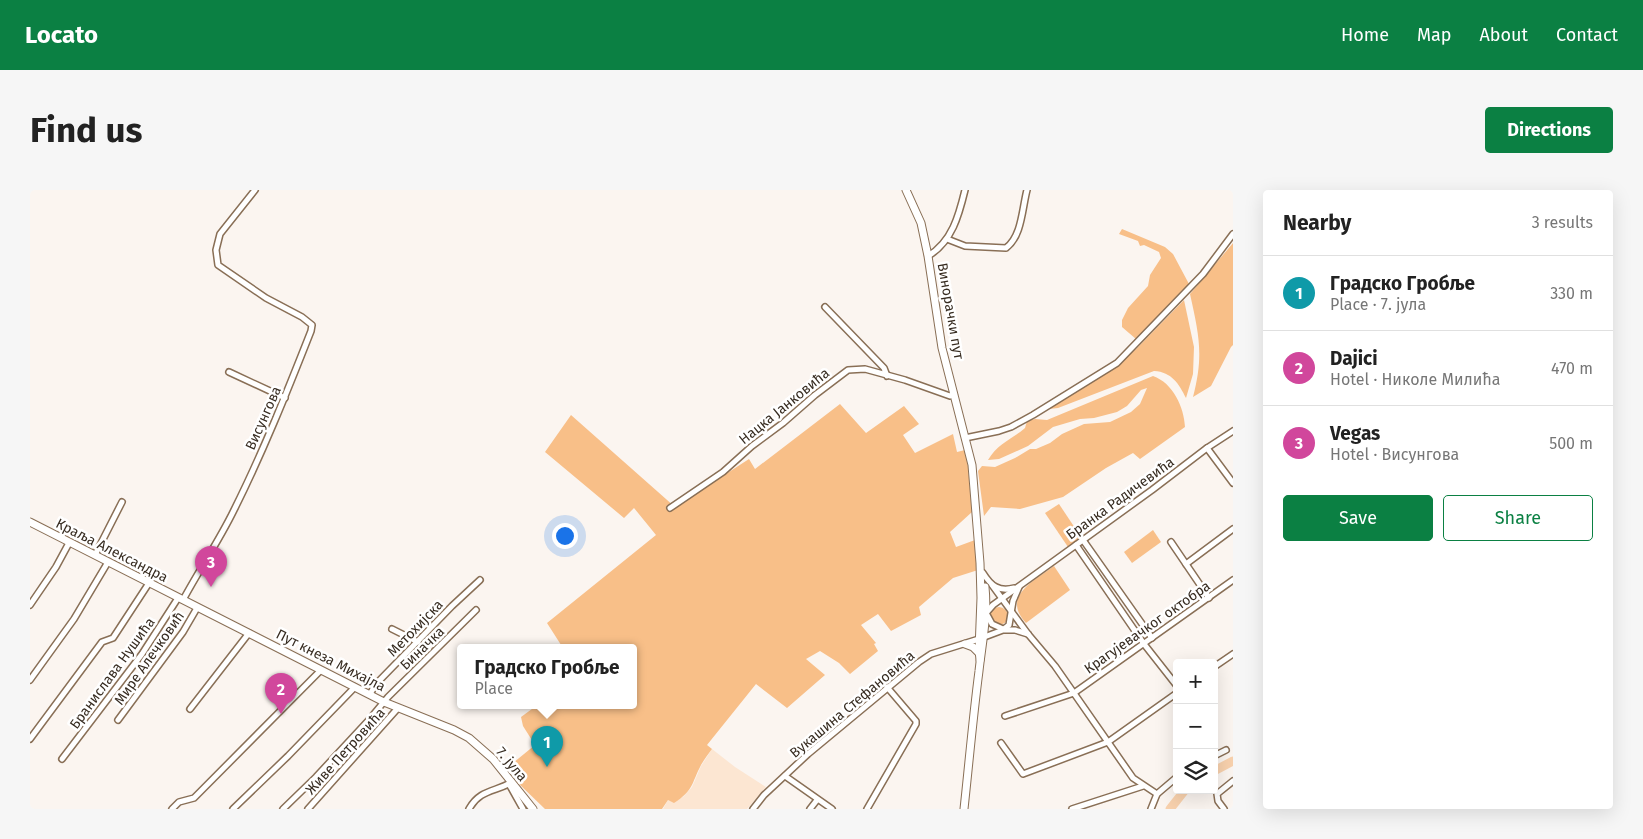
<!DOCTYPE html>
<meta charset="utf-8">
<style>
:root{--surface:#fff;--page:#f6f6f6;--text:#222;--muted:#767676;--line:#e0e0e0;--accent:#0b8043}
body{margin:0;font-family:"Fira Sans",sans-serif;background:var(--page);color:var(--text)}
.controls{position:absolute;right:15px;bottom:15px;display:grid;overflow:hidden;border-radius:5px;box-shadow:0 5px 20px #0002}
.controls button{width:45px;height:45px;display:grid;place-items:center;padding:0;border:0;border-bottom:1px solid var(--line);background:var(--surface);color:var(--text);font:25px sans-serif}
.you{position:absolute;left:534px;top:345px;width:18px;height:18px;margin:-12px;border:4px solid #fff;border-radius:50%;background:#1a73e8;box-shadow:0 0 0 8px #1a73e833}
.badge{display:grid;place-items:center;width:32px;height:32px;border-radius:50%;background:var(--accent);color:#fff;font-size:16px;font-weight:700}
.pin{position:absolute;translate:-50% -41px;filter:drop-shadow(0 1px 2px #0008)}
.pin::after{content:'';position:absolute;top:26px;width:18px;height:15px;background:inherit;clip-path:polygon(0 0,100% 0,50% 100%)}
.popup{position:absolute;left:427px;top:454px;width:180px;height:65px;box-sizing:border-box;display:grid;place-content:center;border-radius:5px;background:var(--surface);filter:drop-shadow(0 1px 4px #0005);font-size:16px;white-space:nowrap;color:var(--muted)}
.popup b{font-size:19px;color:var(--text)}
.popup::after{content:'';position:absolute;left:50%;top:100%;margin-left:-10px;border:10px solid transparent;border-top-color:var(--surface)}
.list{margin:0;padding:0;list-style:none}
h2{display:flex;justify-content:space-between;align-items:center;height:65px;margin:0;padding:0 20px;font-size:21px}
h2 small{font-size:16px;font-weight:400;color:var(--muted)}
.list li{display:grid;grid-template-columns:32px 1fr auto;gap:15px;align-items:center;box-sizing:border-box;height:75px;padding:0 20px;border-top:1px solid var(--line)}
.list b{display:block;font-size:19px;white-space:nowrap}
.list p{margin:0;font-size:16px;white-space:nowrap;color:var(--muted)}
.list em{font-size:16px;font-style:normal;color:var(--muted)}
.actions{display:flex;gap:10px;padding:15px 20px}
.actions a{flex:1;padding:11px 0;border:1px solid var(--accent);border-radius:5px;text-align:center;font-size:18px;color:var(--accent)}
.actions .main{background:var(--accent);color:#fff}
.icon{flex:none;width:28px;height:28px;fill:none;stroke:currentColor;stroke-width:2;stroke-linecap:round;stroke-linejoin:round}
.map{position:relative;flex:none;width:1203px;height:619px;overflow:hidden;border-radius:5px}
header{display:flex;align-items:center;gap:30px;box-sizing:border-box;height:70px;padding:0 25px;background:var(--accent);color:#fff}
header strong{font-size:24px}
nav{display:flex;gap:28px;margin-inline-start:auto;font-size:18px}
.intro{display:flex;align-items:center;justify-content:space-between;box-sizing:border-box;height:120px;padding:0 30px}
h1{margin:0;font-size:35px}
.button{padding:12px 22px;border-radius:5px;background:var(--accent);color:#fff;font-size:18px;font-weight:700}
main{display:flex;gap:30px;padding:0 30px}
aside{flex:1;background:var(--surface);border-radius:5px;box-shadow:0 5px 20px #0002}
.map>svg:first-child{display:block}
</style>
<header>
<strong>Locato</strong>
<nav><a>Home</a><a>Map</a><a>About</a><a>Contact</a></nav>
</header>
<div class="intro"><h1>Find us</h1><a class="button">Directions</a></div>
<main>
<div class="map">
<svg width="1203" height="619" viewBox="0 0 1203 619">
<rect width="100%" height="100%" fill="#fbf5f0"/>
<!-- built -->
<path fill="#fce6d2" d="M682,559l23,18 31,20 -19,22h-84l5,-9 6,2 10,-6 8,-9 9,-21z"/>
<!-- green -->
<g fill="#f8bf88">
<path d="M1092,39l43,18 8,7 16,30 -53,55 -14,-12v-7l6,-12 20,-22 2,-11 11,-17 -2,-6 -15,-7 -4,1 -2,-5 -19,-7z"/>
<path d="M1203,53v102l-2,2 -20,39 -18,11c11,-42 6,-62 -3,-103z"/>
<path d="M1154,110l10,47 -1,27 -7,24c-7,-14 -14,-26 -32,-27l-96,37 -9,1 58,-37 29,-23z"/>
<path d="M1123,186c20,7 31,31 32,51l-45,32 -7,-6 -27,15 -43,29 -43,12 -29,-2 -7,9 -6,-45 4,-5 13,1 20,-9 15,-9h6l14,-6 12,-9 22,-10 26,-2 21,-10 9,-8 7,-16 -6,2 -14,16 -10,6 -23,6 -14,1 -27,8 -25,19 -29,13 -11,1c10,-17 23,-20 37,-32l2,-7 8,-2 12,1z"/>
<path d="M810,214l26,29 38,-27 15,18 -16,11 12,18 38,-19 4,18 8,-2 3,16 4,46 -22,20 6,15 19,-7 3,30 -25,8 -34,29 2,8 -30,16 -13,-17 -17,11 15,18 -2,1 4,7 -28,23 -11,-11 -19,-12 -14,8 19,16 -38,33 -31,-24 -49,61 5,4c-4,5 -8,11 -11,16 -10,19 -7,25 -27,38l-6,-3 -6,9h-117l-28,-27 6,-6 -10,-13 22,-18 -12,-19 -2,-9 15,-11h97v-58h-70l-16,-25 109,-88 -22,-27 -10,10 -79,-66 26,-37 104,92 74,-48 6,10z"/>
<path d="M1029,314l22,33 -13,10 -23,-34z"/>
<path d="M1123,340l8,12 -29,21 -8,-11z"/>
<path d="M1024,376l16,24 -44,33c-25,-27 8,-42 28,-57z"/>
<circle cx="969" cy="426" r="9"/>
</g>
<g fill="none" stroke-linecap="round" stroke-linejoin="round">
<!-- river -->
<g stroke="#f8d1ad" stroke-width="9">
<path d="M1184,581l19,-10"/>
<path d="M1140,619l15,-19"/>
</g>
<!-- street casing -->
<g stroke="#896f56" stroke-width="8">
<g id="street">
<path d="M917,49l18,7 41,2c16,-12 16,-39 21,-58"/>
<path d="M898,66c24,-14 31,-41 37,-66"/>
<path d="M795,117l59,61 3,8"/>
<path d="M199,182l56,26"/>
<path d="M935,248l34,-7 12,-4 22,-12 84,-52 86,-89 30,-40"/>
<path d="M1177,258l26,35"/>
<path d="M640,318l53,-36 29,-26 31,-23 32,-28 33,-25 17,-1 40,11 45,16 4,-2"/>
<path d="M1053,350l69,98"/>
<path d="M1141,352l38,56"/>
<path d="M1046,355l68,99 33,42"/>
<path d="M65,365l27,-53"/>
<path d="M1156,374l47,-35"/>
<path d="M953,383c8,13 16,19 31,15"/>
<path d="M962,395l36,49 27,32 78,112 24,16"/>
<path d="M153,410c16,-30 36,-59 51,-90 29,-58 53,-118 77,-179l1,-6 -10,-8 -36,-19 -48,-33 -2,-15 4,-16 35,-44"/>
<path d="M0,415l26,-38 13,-24"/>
<path d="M362,439l26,13"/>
<path d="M973,439l-11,-5 -6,-11 7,-8 159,-115 55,-42 26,-17"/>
<path d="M974,439l5,-4 4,-24 6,-14"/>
<path d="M1184,477l19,-13"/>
<path d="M0,490l44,-61 34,-57"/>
<path d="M340,504l6,-10 76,-78 28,-26"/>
<path d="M160,519l59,-76"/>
<path d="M975,526l69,-23 159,-113"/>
<path d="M88,530l65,-88 14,-24"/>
<path d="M0,549l72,-97 11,-4 36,-55"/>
<path d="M971,553l22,31 85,-32 69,-49"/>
<path d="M1184,566l12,-6"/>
<path d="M32,569l80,-105 36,-56"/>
<path d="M755,586l47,33"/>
<path d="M479,594l14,25"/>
<path d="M142,619l7,-7 15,-4 127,-128"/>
<path d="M203,619l55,-53 67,-69"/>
<path d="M253,619l33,-32 52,-56 20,-24 88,-87"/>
<path d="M278,619l90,-101"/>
<path d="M439,619c11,-20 27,-17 43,-27"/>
<path d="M723,619l11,-14 44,-41 111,-92 12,-8 48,-15 24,-9h12l13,4"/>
<path d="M780,619l7,-9"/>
<path d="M837,619l49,-85v-3l-29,-34"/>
<path d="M1042,619l71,-23"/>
<path d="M1121,619l6,-15 20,-17"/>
<path d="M1194,619l-6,-8 -1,-7 16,-13"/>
</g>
</g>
<!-- secondary casing -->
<g stroke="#896f56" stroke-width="9">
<g id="secondary">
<path d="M876,0l15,33 7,33 14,92 30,117 8,98 1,35 -2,52 1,10"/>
<path d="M0,332l354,180 70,28 15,8 24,21 40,50"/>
<path d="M935,454l8,3 6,6"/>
<path d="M934,619c5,-46 9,-92 15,-138 3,-28 9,-55 6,-84"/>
</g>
</g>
<!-- street -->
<use href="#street" stroke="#fff" stroke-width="5"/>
<!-- secondary -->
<use href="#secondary" stroke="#fff" stroke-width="7"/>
</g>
<g text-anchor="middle" stroke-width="5" stroke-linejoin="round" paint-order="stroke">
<!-- street labels -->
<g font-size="14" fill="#372c21" stroke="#fff">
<text transform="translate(921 121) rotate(80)" y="5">Винорачки пут</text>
<text transform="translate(754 216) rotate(-39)" y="5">Нацка Јанковића</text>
<text transform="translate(233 228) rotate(-66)" y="5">Висунгова</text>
<text transform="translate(1090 308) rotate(-36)" y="5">Бранка Радичевића</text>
<text transform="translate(82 360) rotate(27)" y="5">Краља Александра</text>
<text transform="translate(1117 437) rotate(-35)" y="5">Крагујевачког октобра</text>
<text transform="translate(385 438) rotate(-46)" y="5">Метохијска</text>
<text transform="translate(392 458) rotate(-44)" y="5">Биначка</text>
<text transform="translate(119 468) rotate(-55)" y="5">Мире Алечковић</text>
<text transform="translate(301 470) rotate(27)" y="5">Пут кнеза Михајла</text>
<text transform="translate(82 483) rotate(-54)" y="5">Бранислава Нушића</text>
<text transform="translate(822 514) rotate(-40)" y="5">Вукашина Стефановића</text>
<text transform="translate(315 561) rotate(-48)" y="5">Живе Петровића</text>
<text transform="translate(482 574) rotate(50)" y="5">7. јула</text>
</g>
</g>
</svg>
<div class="controls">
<button>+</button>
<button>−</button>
<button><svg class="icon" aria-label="layers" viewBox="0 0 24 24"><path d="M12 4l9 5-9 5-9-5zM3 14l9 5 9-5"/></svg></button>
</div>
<div class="you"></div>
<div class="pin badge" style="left:517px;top:577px;background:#0f9aa8">1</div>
<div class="popup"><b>Градско Гробље</b>Place</div>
<div class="pin badge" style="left:251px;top:524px;background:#d1479c">2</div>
<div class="pin badge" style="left:181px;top:397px;background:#d1479c">3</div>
</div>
<aside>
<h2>Nearby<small>3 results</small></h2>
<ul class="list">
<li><span class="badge" style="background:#0f9aa8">1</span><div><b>Градско Гробље</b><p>Place · 7. јула</p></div><em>330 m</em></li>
<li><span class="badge" style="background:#d1479c">2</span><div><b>Dajici</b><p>Hotel · Николе Милића</p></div><em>470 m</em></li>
<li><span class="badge" style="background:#d1479c">3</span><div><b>Vegas</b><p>Hotel · Висунгова</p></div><em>500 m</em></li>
</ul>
<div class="actions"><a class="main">Save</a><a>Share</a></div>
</aside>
</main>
